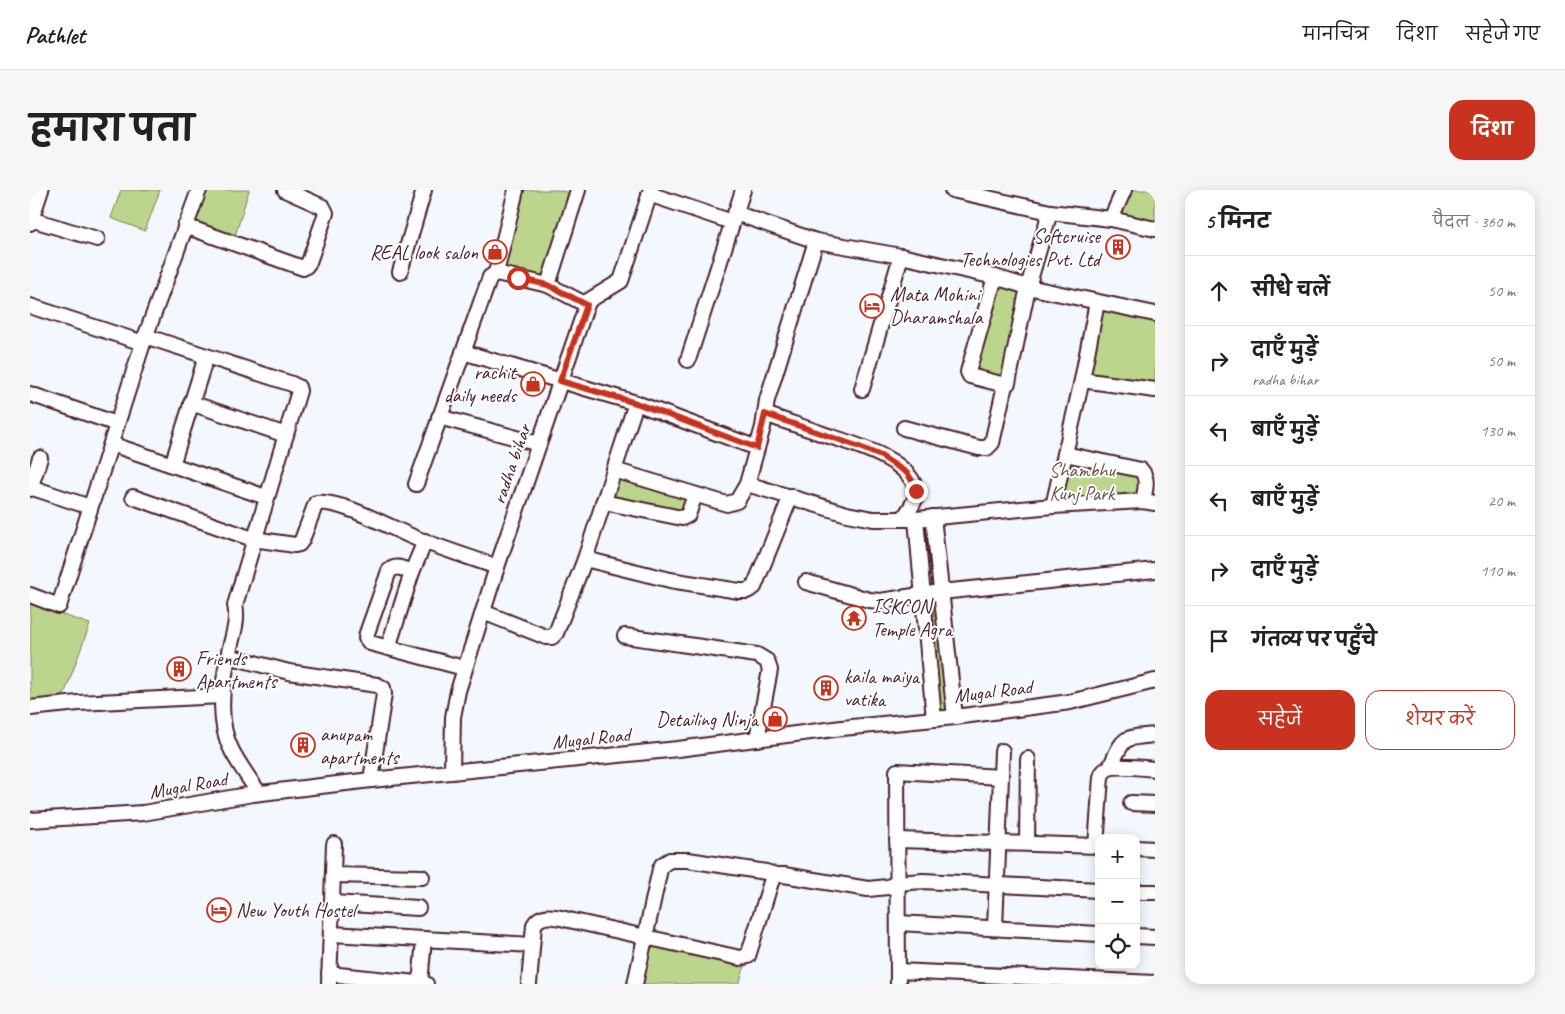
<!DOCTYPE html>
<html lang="hi">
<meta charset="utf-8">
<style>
:root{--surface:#fff;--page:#f6f6f6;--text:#222;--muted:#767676;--line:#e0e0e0;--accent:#c8321e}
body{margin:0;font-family:Caveat,"Playpen Sans Deva",sans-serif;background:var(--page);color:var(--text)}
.controls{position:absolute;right:15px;bottom:15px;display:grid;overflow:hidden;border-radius:10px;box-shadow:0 2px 12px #0003}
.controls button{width:45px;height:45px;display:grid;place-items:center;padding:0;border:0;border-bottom:1px solid var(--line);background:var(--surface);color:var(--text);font:25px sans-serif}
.stop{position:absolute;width:15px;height:15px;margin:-11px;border:4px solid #c8321e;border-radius:50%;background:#fff}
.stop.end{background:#c8321e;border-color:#fff;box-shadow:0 1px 5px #0008}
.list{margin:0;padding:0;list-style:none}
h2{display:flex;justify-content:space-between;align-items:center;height:65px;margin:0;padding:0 20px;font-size:21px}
h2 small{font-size:16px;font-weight:400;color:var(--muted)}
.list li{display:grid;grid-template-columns:32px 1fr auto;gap:15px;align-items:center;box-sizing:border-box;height:70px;padding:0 20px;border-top:1px solid var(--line)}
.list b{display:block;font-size:19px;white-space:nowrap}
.list p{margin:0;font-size:16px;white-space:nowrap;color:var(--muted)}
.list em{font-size:16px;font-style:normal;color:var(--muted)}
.actions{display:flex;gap:10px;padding:15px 20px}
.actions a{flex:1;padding:11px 0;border:1px solid var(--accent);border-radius:15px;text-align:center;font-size:18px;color:var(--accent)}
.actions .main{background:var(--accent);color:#fff}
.icon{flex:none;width:28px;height:28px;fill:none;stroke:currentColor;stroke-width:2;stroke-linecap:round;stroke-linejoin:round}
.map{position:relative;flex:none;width:1125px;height:794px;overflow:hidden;border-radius:15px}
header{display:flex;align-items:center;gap:30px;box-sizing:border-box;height:70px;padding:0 25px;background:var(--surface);border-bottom:1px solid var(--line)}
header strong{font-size:24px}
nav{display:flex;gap:28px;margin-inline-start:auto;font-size:18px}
.intro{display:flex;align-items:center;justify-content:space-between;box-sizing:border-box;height:120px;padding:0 30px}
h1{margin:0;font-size:35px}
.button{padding:12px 22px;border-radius:15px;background:var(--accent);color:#fff;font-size:18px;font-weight:700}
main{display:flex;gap:30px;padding:0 30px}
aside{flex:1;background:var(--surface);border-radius:15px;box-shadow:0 2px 12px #0003}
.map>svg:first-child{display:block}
</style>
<header>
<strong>Pathlet</strong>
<nav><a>मानचित्र</a><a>दिशा</a><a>सहेजे गए</a></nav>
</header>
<div class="intro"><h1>हमारा पता</h1><a class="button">दिशा</a></div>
<main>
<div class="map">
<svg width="1125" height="794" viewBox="0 0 1125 794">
<rect width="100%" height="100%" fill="#f3f7fe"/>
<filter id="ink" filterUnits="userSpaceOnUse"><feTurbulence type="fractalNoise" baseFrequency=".02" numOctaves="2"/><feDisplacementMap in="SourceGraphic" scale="10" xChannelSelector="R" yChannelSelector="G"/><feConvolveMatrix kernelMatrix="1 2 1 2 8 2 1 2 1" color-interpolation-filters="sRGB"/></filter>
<g filter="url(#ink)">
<!-- green -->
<g fill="#bbd58c" stroke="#827a5c">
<path d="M91,0h39l-15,41 -34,-13z"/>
<path d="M174,0h45l-14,46 -41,-16z"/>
<path d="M486,0h41l19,4 -28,91 -52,-12z"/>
<path d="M1094,0h31v39l-44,-10z"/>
<path d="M965,87l33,10 -23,98 -35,-9z"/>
<path d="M1067,112l58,12v76l-73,-10z"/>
<path d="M1035,264l78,19v28l-90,5z"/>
<path d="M584,280l81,25 -9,22 -83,-15z"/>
<path d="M912,410l13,111 -22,2 -9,-110z"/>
<path d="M0,414l60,20 -26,71 -34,6z"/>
<path d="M614,746l104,20 -9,28h-104z"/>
</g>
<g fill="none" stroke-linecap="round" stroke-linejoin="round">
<!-- minor casing -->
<g stroke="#4a1f2b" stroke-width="18">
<g id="minor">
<path d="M922,0l98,22 61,7"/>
<path d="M1094,0l-13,29 44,10"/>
<path d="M619,4l83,28"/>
<path d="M705,23l81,28 85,15"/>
<path d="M0,29l67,20"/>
<path d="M0,33l11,-33"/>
<path d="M155,36l118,42 3,-2 3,-4 17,-49 -3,-6 -38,-17"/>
<path d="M370,82l24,-82"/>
<path d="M466,83l20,-83"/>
<path d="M965,87l-27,95 2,4 35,9"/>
<path d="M518,95l30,-95"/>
<path d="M0,116l113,37"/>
<path d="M115,146l147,48 6,3 1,4 -64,214c4,18 -4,34 -7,52 -6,30 -11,66 4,94 8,15 18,29 27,42"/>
<path d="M433,162l173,51 121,45"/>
<path d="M658,170l55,-170"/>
<path d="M1052,190l73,10"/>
<path d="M832,199l39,-133 94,21 33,10 127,27"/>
<path d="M0,204l87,30"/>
<path d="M161,213l95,32"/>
<path d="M735,224c19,7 38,13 58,20 26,9 90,25 93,58 1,9 -8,19 -13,27"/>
<path d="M409,227l100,27"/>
<path d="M874,238l75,20h8l5,-5 13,-58 3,-2 20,-96 22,-75"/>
<path d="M81,254l155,53"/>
<path d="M1035,264l76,16c8,9 4,20 2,31"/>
<path d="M142,275l34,-108"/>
<path d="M584,280l113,34 10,-3 10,-17 16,-57 4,-27 49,-159"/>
<path d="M386,294l74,-207 6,-4 52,12 39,20"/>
<path d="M717,294l100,30 26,5h43l137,-13 90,-5 12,2"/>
<path d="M0,297l60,20"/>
<path d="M0,299l10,-31"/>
<path d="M103,307l120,42 42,6 4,-1 3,-4 14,-37c23,-4 73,24 97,34 27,11 56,20 84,30"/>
<path d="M573,312l79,16 6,-3 7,-20"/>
<path d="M1023,316l29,-126 15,-78"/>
<path d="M903,327l22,200"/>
<path d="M886,329l18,200"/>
<path d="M555,369l85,21 69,11h8l7,-4 37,-91"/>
<path d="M382,382l13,-31"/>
<path d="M776,392l63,18 11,1 61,-9 214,-22"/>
<path d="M0,405l29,11 84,-263 56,-153"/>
<path d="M453,422l63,25h6l4,-4 29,-74 51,-156"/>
<path d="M595,446l132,19 10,6 3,9 -13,69"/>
<path d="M358,458l24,-76c-9,-3 -16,-8 -23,-1l-22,62 -1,5 4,5 94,25"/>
<path d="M198,466l61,16 88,13 6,3 1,6 -13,86"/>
<path d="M0,518l48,-5 144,-7"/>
<path d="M1080,577c15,-31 11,-29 45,-32"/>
<path d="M422,582l1,-55 5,-26 39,-124 42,-123 49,-143 33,-20 30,-91"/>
<path d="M1101,613l24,1"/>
<path d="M0,630l113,-7 110,-19 118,-14 307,-31 164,-21 113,-11 115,-15 85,-21"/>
<path d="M867,650l202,6"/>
<path d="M997,653l1,-84"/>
<path d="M1066,656l5,-69c1,-4 3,-7 8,-9 8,-3 36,0 46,1"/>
<path d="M1106,658l19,1"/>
<path d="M303,685l89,2"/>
<path d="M1106,702h19"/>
<path d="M302,713l86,5"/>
<path d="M868,733l201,11"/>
<path d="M965,738l7,-177"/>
<path d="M301,744l201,11"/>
<path d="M1106,746l19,1"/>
<path d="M868,781l257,12"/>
<path d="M299,784l97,10"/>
<path d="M299,794l5,-140"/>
<path d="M390,794l4,-45"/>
<path d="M499,794l5,-59c7,-13 23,-8 35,-5l171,38 8,-2 1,-3 22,-71 5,-7h8l84,14 20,-2 9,-4 26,-2 176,9"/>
<path d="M605,794l25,-115 2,-4 8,-5h18l78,12 10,3"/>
<path d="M868,794l-1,-213 104,6"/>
</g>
</g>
<!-- minor -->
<use href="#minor" stroke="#fff" stroke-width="14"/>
</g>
</g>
<g fill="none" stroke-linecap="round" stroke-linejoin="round" filter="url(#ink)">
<!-- route -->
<path stroke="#c8321e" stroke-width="6" d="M488,88l30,7 39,20 -27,76 76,22 121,45 8,-34 92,32 24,10 26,17 6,9 3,9"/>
</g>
<!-- icons -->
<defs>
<g id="building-ring" transform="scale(1.25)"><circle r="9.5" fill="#fff" stroke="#c8321e" stroke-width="1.5"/><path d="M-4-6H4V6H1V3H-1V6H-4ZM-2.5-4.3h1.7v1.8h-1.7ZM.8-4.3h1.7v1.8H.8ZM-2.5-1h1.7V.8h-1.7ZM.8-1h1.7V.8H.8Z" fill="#c8321e"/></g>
<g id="shop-ring" transform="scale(1.25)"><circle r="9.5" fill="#fff" stroke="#c8321e" stroke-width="1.5"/><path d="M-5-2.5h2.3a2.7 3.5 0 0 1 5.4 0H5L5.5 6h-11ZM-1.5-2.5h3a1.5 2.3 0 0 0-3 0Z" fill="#c8321e"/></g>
<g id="hotel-ring" transform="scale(1.25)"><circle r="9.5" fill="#fff" stroke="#c8321e" stroke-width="1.5"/><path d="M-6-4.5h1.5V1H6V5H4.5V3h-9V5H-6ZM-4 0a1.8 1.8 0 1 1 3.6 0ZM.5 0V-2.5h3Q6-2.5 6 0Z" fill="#c8321e"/></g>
<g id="temple-ring" transform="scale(1.25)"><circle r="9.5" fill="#fff" stroke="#c8321e" stroke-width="1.5"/><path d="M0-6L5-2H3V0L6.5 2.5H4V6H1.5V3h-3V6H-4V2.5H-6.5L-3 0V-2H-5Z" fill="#c8321e"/></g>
</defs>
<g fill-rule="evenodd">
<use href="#building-ring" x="1088" y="57"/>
<use href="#shop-ring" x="465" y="62"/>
<use href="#hotel-ring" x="842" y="116"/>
<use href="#shop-ring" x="503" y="194"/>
<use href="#temple-ring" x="824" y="428"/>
<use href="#building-ring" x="149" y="479"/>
<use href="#building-ring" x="796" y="498"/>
<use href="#shop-ring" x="745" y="529"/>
<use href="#building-ring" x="273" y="555"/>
<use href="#hotel-ring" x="189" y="720"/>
</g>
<g text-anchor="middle" stroke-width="4" stroke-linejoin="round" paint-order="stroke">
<!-- poi labels -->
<g font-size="20" fill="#4a1f2b" stroke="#fff" text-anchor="start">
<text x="1070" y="53" text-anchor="end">Softcruise<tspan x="1070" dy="23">Technologies Pvt. Ltd</tspan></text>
<text x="448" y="69" text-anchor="end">REAL look salon</text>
<text x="860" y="111">Mata Mohini<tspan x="860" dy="23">Dharamshala</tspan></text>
<text x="486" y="189" text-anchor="end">rachit<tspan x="486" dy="23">daily needs</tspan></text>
<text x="842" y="423">ISKCON<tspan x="842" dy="23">Temple Agra</tspan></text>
<text x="166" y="475">Friends<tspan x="166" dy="23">Apartments</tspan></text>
<text x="814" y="493">kaila maiya<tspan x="814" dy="23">vatika</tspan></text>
<text x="728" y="536" text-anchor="end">Detailing Ninja</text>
<text x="290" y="551">anupam<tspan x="290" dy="23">apartments</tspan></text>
<text x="206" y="727">New Youth Hostel</text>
</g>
<!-- street labels -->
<g font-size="20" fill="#4a1f2b" stroke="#fff">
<text transform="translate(481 274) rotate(-71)" y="7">radha bihar</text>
<text transform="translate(963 501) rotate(-7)" y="7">Mugal Road</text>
<text transform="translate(561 548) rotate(-6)" y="7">Mugal Road</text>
<text transform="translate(158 595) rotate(-10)" y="7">Mugal Road</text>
</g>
<!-- park labels -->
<g font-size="20" fill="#6c5648" stroke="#fff">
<text x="1052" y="287">Shambhu<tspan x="1052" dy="23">Kunj Park</tspan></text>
</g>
</g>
</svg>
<div class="controls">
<button>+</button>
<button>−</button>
<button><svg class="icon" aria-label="locate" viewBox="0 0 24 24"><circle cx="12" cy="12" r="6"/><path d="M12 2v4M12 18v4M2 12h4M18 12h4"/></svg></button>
</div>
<div class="stop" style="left:488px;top:88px"></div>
<div class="stop end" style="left:886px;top:301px"></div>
</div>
<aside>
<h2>5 मिनट<small>पैदल · 360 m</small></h2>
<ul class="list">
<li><svg class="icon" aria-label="ahead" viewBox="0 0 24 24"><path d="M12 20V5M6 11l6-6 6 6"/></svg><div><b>सीधे चलें</b></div><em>50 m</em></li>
<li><svg class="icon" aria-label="right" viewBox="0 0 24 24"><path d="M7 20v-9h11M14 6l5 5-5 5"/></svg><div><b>दाएँ मुड़ें</b><p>radha bihar</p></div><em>50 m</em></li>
<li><svg class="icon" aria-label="left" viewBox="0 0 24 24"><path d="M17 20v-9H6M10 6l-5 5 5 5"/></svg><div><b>बाएँ मुड़ें</b></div><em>130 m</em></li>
<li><svg class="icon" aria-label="left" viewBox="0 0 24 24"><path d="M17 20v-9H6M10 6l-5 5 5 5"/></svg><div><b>बाएँ मुड़ें</b></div><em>20 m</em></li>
<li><svg class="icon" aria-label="right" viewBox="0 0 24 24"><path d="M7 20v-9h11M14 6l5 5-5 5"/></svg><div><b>दाएँ मुड़ें</b></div><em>110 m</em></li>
<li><svg class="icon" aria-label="arrive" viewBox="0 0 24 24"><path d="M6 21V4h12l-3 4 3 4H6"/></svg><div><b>गंतव्य पर पहुँचे</b></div></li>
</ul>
<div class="actions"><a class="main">सहेजें</a><a>शेयर करें</a></div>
</aside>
</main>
